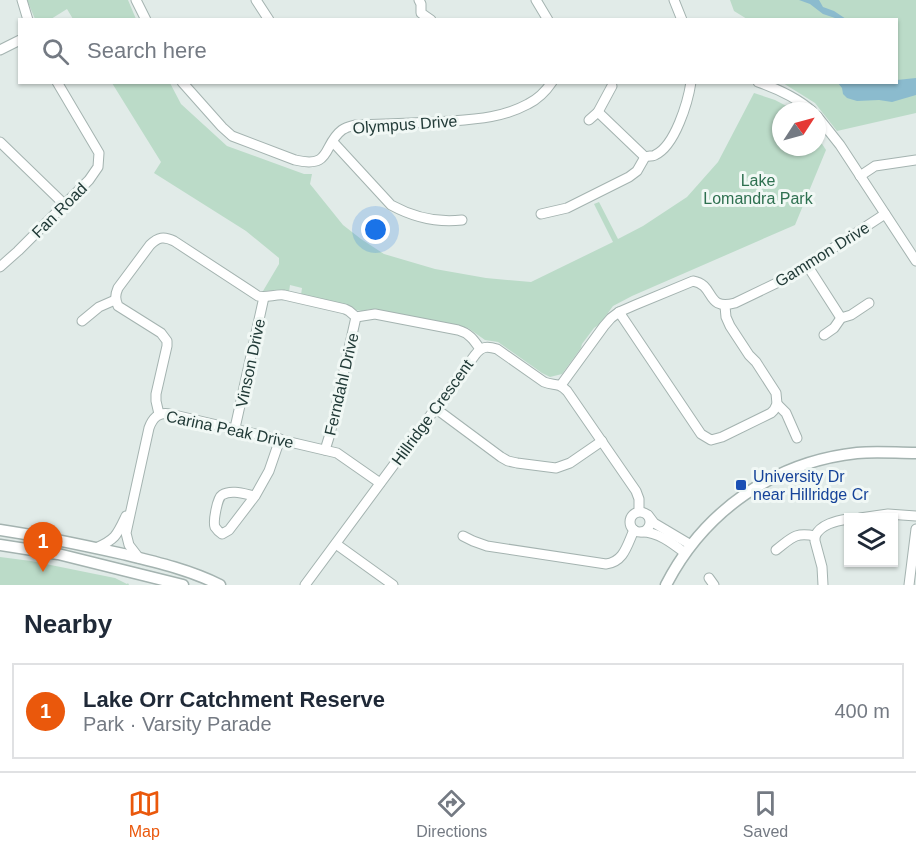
<!DOCTYPE html>
<meta charset="utf-8">
<style>
:root{--surface:#fff;--page:#f2f2f3;--text:#1f2937;--muted:#747a83;--line:#e0e1e3;--accent:#ea580c}
body{margin:0;font-family:Arial,sans-serif;background:var(--page);color:var(--text)}
.controls{position:absolute;right:18px;bottom:18px;display:grid;overflow:hidden;border-radius:0px;box-shadow:0 2px 4px #0004}
.controls button{width:54px;height:54px;display:grid;place-items:center;padding:0;border:0;border-bottom:2px solid var(--line);background:var(--surface);color:var(--text);font:30px sans-serif}
.compass{position:absolute;left:772px;top:102px;width:54px;height:54px;border-radius:50%;background:var(--surface);box-shadow:0 2px 4px #0004;rotate:54deg}
.you{position:absolute;left:376px;top:230px;width:21px;height:21px;margin:-15px;border:4px solid #fff;border-radius:50%;background:#1a73e8;box-shadow:0 0 0 9px #1a73e833}
.badge{display:grid;place-items:center;width:39px;height:39px;border-radius:50%;background:var(--accent);color:#fff;font-size:20px;font-weight:700}
.pin{position:absolute;translate:-50% -50px;filter:drop-shadow(0 2px 3px #0008)}
.pin::after{content:'';position:absolute;top:32px;width:21px;height:18px;background:inherit;clip-path:polygon(0 0,100% 0,50% 100%)}
.list{margin:0;padding:0;list-style:none}
h2{display:flex;justify-content:space-between;align-items:center;height:78px;margin:0;padding:0 24px;font-size:26px}
h2 small{font-size:20px;font-weight:400;color:var(--muted)}
.list li{display:grid;grid-template-columns:39px 1fr auto;gap:18px;align-items:center;box-sizing:border-box;height:96px;margin:0 12px 12px;padding:0 12px;border:2px solid var(--line);border-radius:0px}
.list b{display:block;font-size:22px;white-space:nowrap}
.list p{margin:0;font-size:20px;white-space:nowrap;color:var(--muted)}
.list em{font-size:20px;font-style:normal;color:var(--muted)}
.icon{flex:none;width:33px;height:33px;fill:none;stroke:currentColor;stroke-width:2;stroke-linecap:round;stroke-linejoin:round}
.map{position:relative;flex:none;width:916px;height:585px;overflow:hidden}
.search{position:absolute;background:var(--surface);box-shadow:0 2px 4px #0004;left:18px;right:18px;top:18px;height:66px;display:flex;align-items:center;gap:15px;box-sizing:border-box;padding:0 21px;border-radius:0px;color:var(--muted);font-size:22px}
.sheet{height:186px;background:var(--surface)}
nav{display:flex;justify-content:space-around;align-items:center;box-sizing:border-box;height:84px;border-top:2px solid var(--line);background:var(--surface);font-size:16px;color:var(--muted)}
nav a{display:grid;justify-items:center;gap:3px}
nav .on{color:var(--accent)}
.map>svg:first-child{display:block}
</style>
<div class="map">
<svg width="916" height="585" viewBox="0 0 916 585">
<rect width="100%" height="100%" fill="#e1ebe8"/>
<!-- green -->
<g fill="#bbdbc8">
<path d="M27,0h101l8,19h-63l-6,-10 -16,10h-16z"/>
<path d="M730,0h186v113l-79,18 -22,-28 -32,-20 113,-1v-62l-149,-1 -13,-8z"/>
<path d="M112,83h58l11,21 46,42 77,28h8l-2,10 33,41 18,14 23,15 51,15 51,9 45,4 82,-40 -19,-38 5,-2 19,37 25,-13 44,-29 31,-35 36,-69 21,7 21,11h-15v36h36v-11l9,14 -31,75 -163,71 -19,10 -13,18 -6,4 -12,16 -1,4 -19,26 -12,3 -8,-4 -44,-31 -13,-2 -17,-12 -97,-19 -9,2 -6,-1 -8,-5 -47,-10 1,-7 -12,-3 -1,7 -6,-2 -20,1 16,-27v-6l-33,-27 -92,-58 7,-11z"/>
<path d="M0,557l31,4 74,15 10,2 12,6 1,-1 1,2h-129z"/>
</g>
<!-- water -->
<g fill="#8bbbce">
<path d="M799,0h20l4,7 11,4 12,8h-8l-15,-5 -13,-10z"/>
<path d="M916,78v17l-24,7 -13,-2 -22,1 -10,-3 -4,-4 -1,-6 -4,-5 58,-1 1,-2z"/>
</g>
<g fill="none" stroke-linecap="round" stroke-linejoin="round">
<!-- minor casing -->
<g stroke="#a4b3b0" stroke-width="11">
<g id="minor">
<path d="M22,0l6,20"/>
<path d="M136,0l10,20"/>
<path d="M256,0l13,20"/>
<path d="M419,0l2,4v9l10,7"/>
<path d="M536,0l12,20"/>
<path d="M674,0l8,20"/>
<path d="M0,50l20,-10"/>
<path d="M182,82l40,45 10,9 63,24c38,9 27,-15 47,-30 4,-3 9,-4 13,-5 33,-1 65,-2 97,-4 27,-2 52,-4 76,-17 10,-5 18,-13 24,-22"/>
<path d="M758,82c20,7 38,15 54,29"/>
<path d="M598,112l47,45"/>
<path d="M817,116l23,29 76,116"/>
<path d="M589,120l9,-8 14,-26"/>
<path d="M0,142l64,62"/>
<path d="M333,142l58,63c22,12 46,18 71,15"/>
<path d="M860,176l15,-10 41,-6"/>
<path d="M541,214l26,-6 62,-31 8,-6 8,-14c2,-1 9,-1 10,-2 20,-9 33,-53 36,-73"/>
<path d="M807,265l34,53"/>
<path d="M0,267l18,-16 71,-71 9,-13 1,-14 -42,-71"/>
<path d="M619,312l82,122 10,6 11,-3 49,-24 3,-3 3,-6 -1,-11 -20,-31 -7,-7 -19,-29 -4,-9 -1,-11"/>
<path d="M82,321l17,-14 16,-7"/>
<path d="M824,335l10,-7 7,-10 10,-3 18,-12"/>
<path d="M561,385l43,-59 7,-8 8,-6 16,-7 58,-24c23,4 12,30 42,22l54,-26 96,-63"/>
<path d="M777,404l9,9 11,25"/>
<path d="M435,408l66,49 7,4 9,2 39,5 14,-5 32,-22"/>
<path d="M159,414l-3,-13v-7l11,-48v-5l-6,-8 -43,-27c-3,-7 -3,-11 0,-18l32,-43c8,-8 14,-9 24,-4l84,55c9,2 17,-2 26,-1l61,14 4,2 7,6 19,-3 83,16c11,3 16,10 22,19"/>
<path d="M235,428l29,-131"/>
<path d="M325,450l5,-16 26,-117"/>
<path d="M255,496c-10,-2 -24,-7 -33,-1 -5,3 -9,27 -7,32 2,3 4,5 7,7l7,-4 26,-34 14,-25 11,-32"/>
<circle cx="640" cy="522" r="10"/>
<path d="M648,515l6,8 37,22"/>
<path d="M860,518l28,-4 28,2"/>
<path d="M642,532c16,0 30,11 43,21"/>
<path d="M463,536l10,5 14,5 119,18c18,-2 21,-19 28,-34"/>
<path d="M815,536v5l7,26 1,18"/>
<path d="M815,536c6,-12 21,-15 33,-17"/>
<path d="M336,544l57,41"/>
<path d="M96,548c20,-9 21,-13 30,-32"/>
<path d="M776,550c16,-12 18,-18 39,-14"/>
<path d="M139,558l-10,-13 -3,-12 23,-105c4,-11 10,-16 21,-14l167,39 43,30"/>
<path d="M709,578l5,7"/>
<path d="M305,585l170,-230c7,-9 12,-9 22,-6l47,33c10,4 14,0 23,9l69,100 3,8v12"/>
<path d="M909,585l7,-56"/>
</g>
</g>
<!-- tertiary casing -->
<g stroke="#a4b3b0" stroke-width="13">
<g id="tertiary">
<path d="M0,530c41,6 82,15 123,24 33,8 67,16 97,31"/>
<path d="M0,545l58,9 125,31"/>
<path d="M666,585c38,-74 108,-123 191,-132 19,-2 39,0 59,0"/>
</g>
</g>
<!-- minor -->
<use href="#minor" stroke="#fff" stroke-width="9"/>
<!-- tertiary -->
<use href="#tertiary" stroke="#fff" stroke-width="10"/>
</g>
<!-- markers -->
<rect fill="#1a4fb4" stroke="#f1f8f5" stroke-width="2" x="735" y="479" width="12" height="12" rx="3"/>
<g text-anchor="middle" stroke-width="6" stroke-linejoin="round" paint-order="stroke">
<!-- street labels -->
<g font-size="16" fill="#223b38" stroke="#f1f8f5">
<text transform="translate(405 124) rotate(-4)" y="6">Olympus Drive</text>
<text transform="translate(59 210) rotate(-45)" y="6">Fan Road</text>
<text transform="translate(822 254) rotate(-32)" y="6">Gammon Drive</text>
<text transform="translate(250 363) rotate(-78)" y="6">Vinson Drive</text>
<text transform="translate(341 384) rotate(-77)" y="6">Ferndahl Drive</text>
<text transform="translate(432 412) rotate(-54)" y="6">Hillridge Crescent</text>
<text transform="translate(230 429) rotate(12)" y="6">Carina Peak Drive</text>
</g>
<!-- park labels -->
<g font-size="16" fill="#2e7050" stroke="#f1f8f5">
<text x="758" y="186">Lake<tspan x="758" dy="18">Lomandra Park</tspan></text>
</g>
<!-- transit labels -->
<g font-size="16" fill="#164399" stroke="#f1f8f5" text-anchor="start">
<text x="753" y="482">University Dr<tspan x="753" dy="18">near Hillridge Cr</tspan></text>
</g>
</g>
</svg>
<div class="controls">
<button><svg class="icon" aria-label="layers" viewBox="0 0 24 24"><path d="M12 4l9 5-9 5-9-5zM3 14l9 5 9-5"/></svg></button>
</div>
<svg class="compass" viewBox="-18 -18 36 36"><path d="M0-13l5 13h-10z" fill="#e53935"/><path d="M0 13l5-13h-10z" fill="#747a83"/></svg>
<div class="you"></div>
<div class="pin badge" style="left:43px;top:572px">1</div>
<div class="search"><svg class="icon" aria-label="search" viewBox="0 0 24 24"><circle cx="10" cy="10" r="6"/><path d="M15 15l6 6"/></svg>Search here</div>
</div>
<section class="sheet">
<h2>Nearby<small></small></h2>
<ul class="list">
<li><span class="badge">1</span><div><b>Lake Orr Catchment Reserve</b><p>Park · Varsity Parade</p></div><em>400 m</em></li>
</ul>
</section>
<nav>
<a class="on"><svg class="icon" aria-label="map" viewBox="0 0 24 24"><path d="M3 6l6-2 6 2 6-2v14l-6 2-6-2-6 2zM9 4v14M15 6v14"/></svg>Map</a>
<a><svg class="icon" aria-label="directions" viewBox="0 0 24 24"><path d="M12 3l9 9-9 9-9-9zM9 14v-3h6M13 9l2 2-2 2"/></svg>Directions</a>
<a><svg class="icon" aria-label="saved" viewBox="0 0 24 24"><path d="M7 4h10v16l-5-4-5 4z"/></svg>Saved</a>
</nav>
